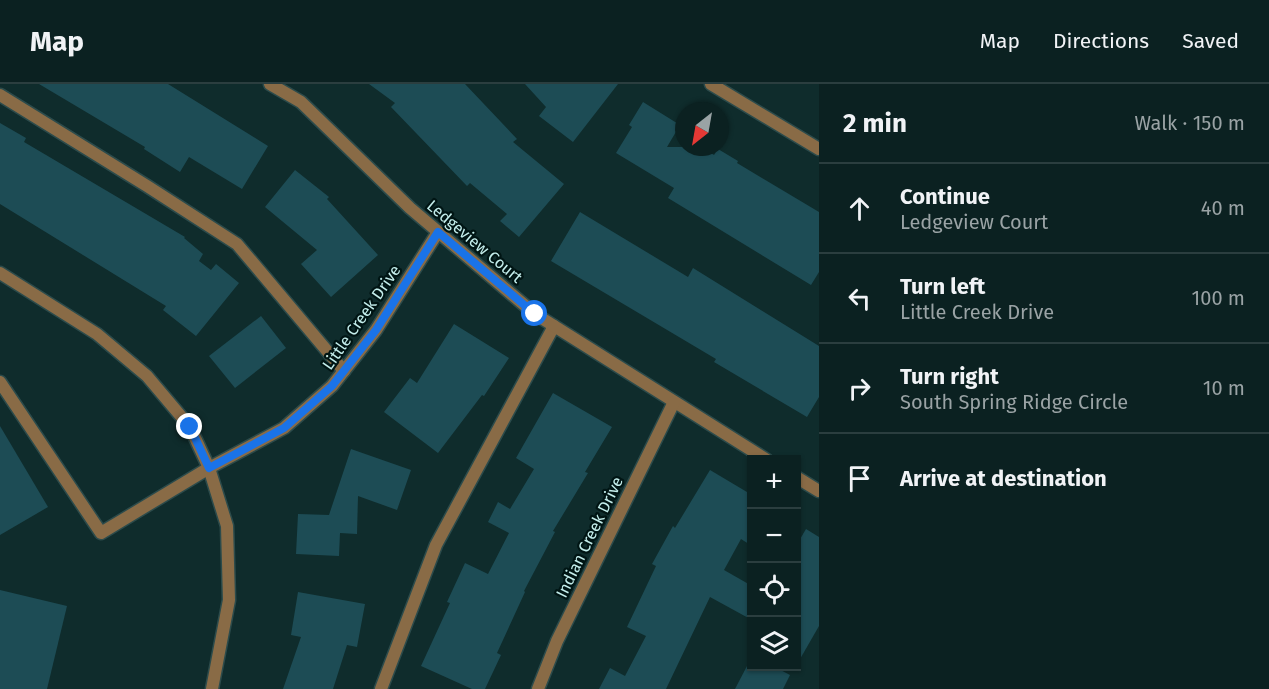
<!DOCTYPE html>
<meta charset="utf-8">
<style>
:root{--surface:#0b2121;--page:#14292a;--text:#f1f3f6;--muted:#9aa3a5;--line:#2b3e3f}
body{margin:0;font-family:"Fira Sans",sans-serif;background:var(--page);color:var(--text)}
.controls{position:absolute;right:18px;bottom:18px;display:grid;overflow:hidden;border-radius:0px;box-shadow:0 2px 4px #0004}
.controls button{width:54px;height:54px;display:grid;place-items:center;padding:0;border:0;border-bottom:2px solid var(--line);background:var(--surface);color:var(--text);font:30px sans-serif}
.compass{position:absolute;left:675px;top:18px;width:54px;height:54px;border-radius:50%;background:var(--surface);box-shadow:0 2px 4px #0004;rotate:211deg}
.stop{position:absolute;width:18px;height:18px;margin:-14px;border:4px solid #1a73e8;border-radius:50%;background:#fff}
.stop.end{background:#1a73e8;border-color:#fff;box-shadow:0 2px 6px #0008}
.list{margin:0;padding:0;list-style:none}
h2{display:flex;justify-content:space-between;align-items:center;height:78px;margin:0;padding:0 24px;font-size:26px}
h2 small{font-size:20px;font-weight:400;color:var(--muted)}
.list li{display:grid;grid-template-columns:39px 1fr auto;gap:18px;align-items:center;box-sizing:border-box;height:90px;padding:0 24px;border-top:2px solid var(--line)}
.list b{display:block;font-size:22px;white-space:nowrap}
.list p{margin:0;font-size:20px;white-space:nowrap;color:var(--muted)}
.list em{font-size:20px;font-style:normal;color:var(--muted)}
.icon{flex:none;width:33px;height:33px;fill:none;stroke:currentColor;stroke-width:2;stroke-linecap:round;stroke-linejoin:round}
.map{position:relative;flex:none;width:819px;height:605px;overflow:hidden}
header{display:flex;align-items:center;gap:36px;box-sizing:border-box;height:84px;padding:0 30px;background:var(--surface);border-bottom:2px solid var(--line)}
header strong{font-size:28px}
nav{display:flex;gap:33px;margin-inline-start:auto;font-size:21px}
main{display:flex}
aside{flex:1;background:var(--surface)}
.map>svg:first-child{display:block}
</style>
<header>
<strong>Map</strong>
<nav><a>Map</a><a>Directions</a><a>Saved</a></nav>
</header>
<main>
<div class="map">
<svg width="819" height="605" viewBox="0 0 819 605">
<rect width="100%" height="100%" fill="#0f2c2c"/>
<!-- building -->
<g fill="#1d4c55">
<path d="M39,0h129l100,62 -26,43 -53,-32 -9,15 -36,-23 1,-2z"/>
<path d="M369,0h96l52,55 -4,3 51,42 -45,53 -19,-16 7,-7 -37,-31 -3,3 -76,-79 4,-4z"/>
<path d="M525,0h93l-45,58 -34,-26 7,-9z"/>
<path d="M643,18l37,23 -13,22h35l12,8 4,-6 20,12 -1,2 82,49v60l-8,13 -143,-87 6,-10 -58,-35 16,-26 -3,-2z"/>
<path d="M0,39l26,15 -2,4 161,95 -1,1 19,16 -4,7 12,9 5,-6 23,19 -43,53 -33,-26 3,-4 -166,-102z"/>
<path d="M295,86l34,27 -2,2 51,56 -47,42 -30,-33 16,-14 -52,-43z"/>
<path d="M580,128l108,65 5,-9 126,78v51l-12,20 -93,-55 2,-3 -165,-98z"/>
<path d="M261,232l25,32 -51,40 -26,-32z"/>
<path d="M454,240l55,34 -25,38 -2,-1 -44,58 -54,-41 26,-34 7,5z"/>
<path d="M553,309l59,34 -27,45 3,1 -35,58 2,1 -31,59 1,1 -28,61 4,2 -16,34h-13l-51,-23 29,-63 -3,-1 18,-39 23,11 21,-41 -21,-11 10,-20 12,7 24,-40 -18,-11z"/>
<path d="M0,342l48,81 -48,28z"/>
<path d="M351,365l60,21 -14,40 -39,-14 -1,38 -17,-1 -1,23 -43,-2 2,-40 31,1z"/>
<path d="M710,386l42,25v51l-11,-7 -17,31 28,16v34l-42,-23 -44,92h-67l11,-21 15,8 21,-40 -19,-9 29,-61 -4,-2 21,-38 2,2z"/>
<path d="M806,445l13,8v89l-23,40v-120z"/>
<path d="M0,506l67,16 -20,83h-47z"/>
<path d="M298,508l67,12 -8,43 -10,-2 -14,44h-50l18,-52 -10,-2z"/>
<path d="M747,582h26l17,9 -7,14h-48z"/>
</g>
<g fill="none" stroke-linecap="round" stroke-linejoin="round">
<!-- lane casing -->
<g stroke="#2c4b4b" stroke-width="15">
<g id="lane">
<path d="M0,11l147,91 90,58 107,127"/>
<path d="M0,298l101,151 108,-65"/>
<path d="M381,605l55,-144 118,-219"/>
</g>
</g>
<!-- street casing -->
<g stroke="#2c4b4b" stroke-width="15">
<g id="street">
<path d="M270,0l31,18 109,106 125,106 232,146"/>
<path d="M711,0l108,65"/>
<path d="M0,189l97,61 50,42 43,51 19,41 18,58 2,74 -17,89"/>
<path d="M209,384l75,-40 48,-42 44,-56 62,-98"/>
<path d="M796,393l23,14"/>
<path d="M538,605l19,-48 117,-239"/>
</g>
</g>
<!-- lane -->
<use href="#lane" stroke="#896b46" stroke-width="12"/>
<!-- street -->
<use href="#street" stroke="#896b46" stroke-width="12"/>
</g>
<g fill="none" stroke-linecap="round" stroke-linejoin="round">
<!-- route -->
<path stroke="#1a73e8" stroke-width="8" d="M190,343l19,41 75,-40 48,-42 44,-56 62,-98 97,82"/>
</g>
<g text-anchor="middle" stroke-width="4.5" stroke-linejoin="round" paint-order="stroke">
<!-- street labels -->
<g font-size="16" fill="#c4eeec" stroke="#001514">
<text transform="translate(475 157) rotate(40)" y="6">Ledgeview Court</text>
<text transform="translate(361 233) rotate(-55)" y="6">Little Creek Drive</text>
<text transform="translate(589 453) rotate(-64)" y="6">Indian Creek Drive</text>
</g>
</g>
</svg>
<div class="controls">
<button>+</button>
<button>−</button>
<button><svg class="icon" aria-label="locate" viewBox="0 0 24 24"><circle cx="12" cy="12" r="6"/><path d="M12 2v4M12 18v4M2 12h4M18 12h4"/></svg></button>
<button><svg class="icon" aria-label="layers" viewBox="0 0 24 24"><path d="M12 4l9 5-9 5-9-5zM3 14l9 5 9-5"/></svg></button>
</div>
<svg class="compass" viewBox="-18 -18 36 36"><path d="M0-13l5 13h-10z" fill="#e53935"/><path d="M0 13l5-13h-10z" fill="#9aa3a5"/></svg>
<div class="stop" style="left:535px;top:230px"></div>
<div class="stop end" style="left:190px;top:343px"></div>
</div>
<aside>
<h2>2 min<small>Walk · 150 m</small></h2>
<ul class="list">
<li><svg class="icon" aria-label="ahead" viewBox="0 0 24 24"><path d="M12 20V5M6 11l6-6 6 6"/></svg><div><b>Continue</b><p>Ledgeview Court</p></div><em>40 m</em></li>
<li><svg class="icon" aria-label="left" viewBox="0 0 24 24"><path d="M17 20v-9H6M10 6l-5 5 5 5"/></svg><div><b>Turn left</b><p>Little Creek Drive</p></div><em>100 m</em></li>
<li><svg class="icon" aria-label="right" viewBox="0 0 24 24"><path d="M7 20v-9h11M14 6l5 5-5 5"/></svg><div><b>Turn right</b><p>South Spring Ridge Circle</p></div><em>10 m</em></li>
<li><svg class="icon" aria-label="arrive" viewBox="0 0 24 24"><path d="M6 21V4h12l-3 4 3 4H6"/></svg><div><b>Arrive at destination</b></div></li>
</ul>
</aside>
</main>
